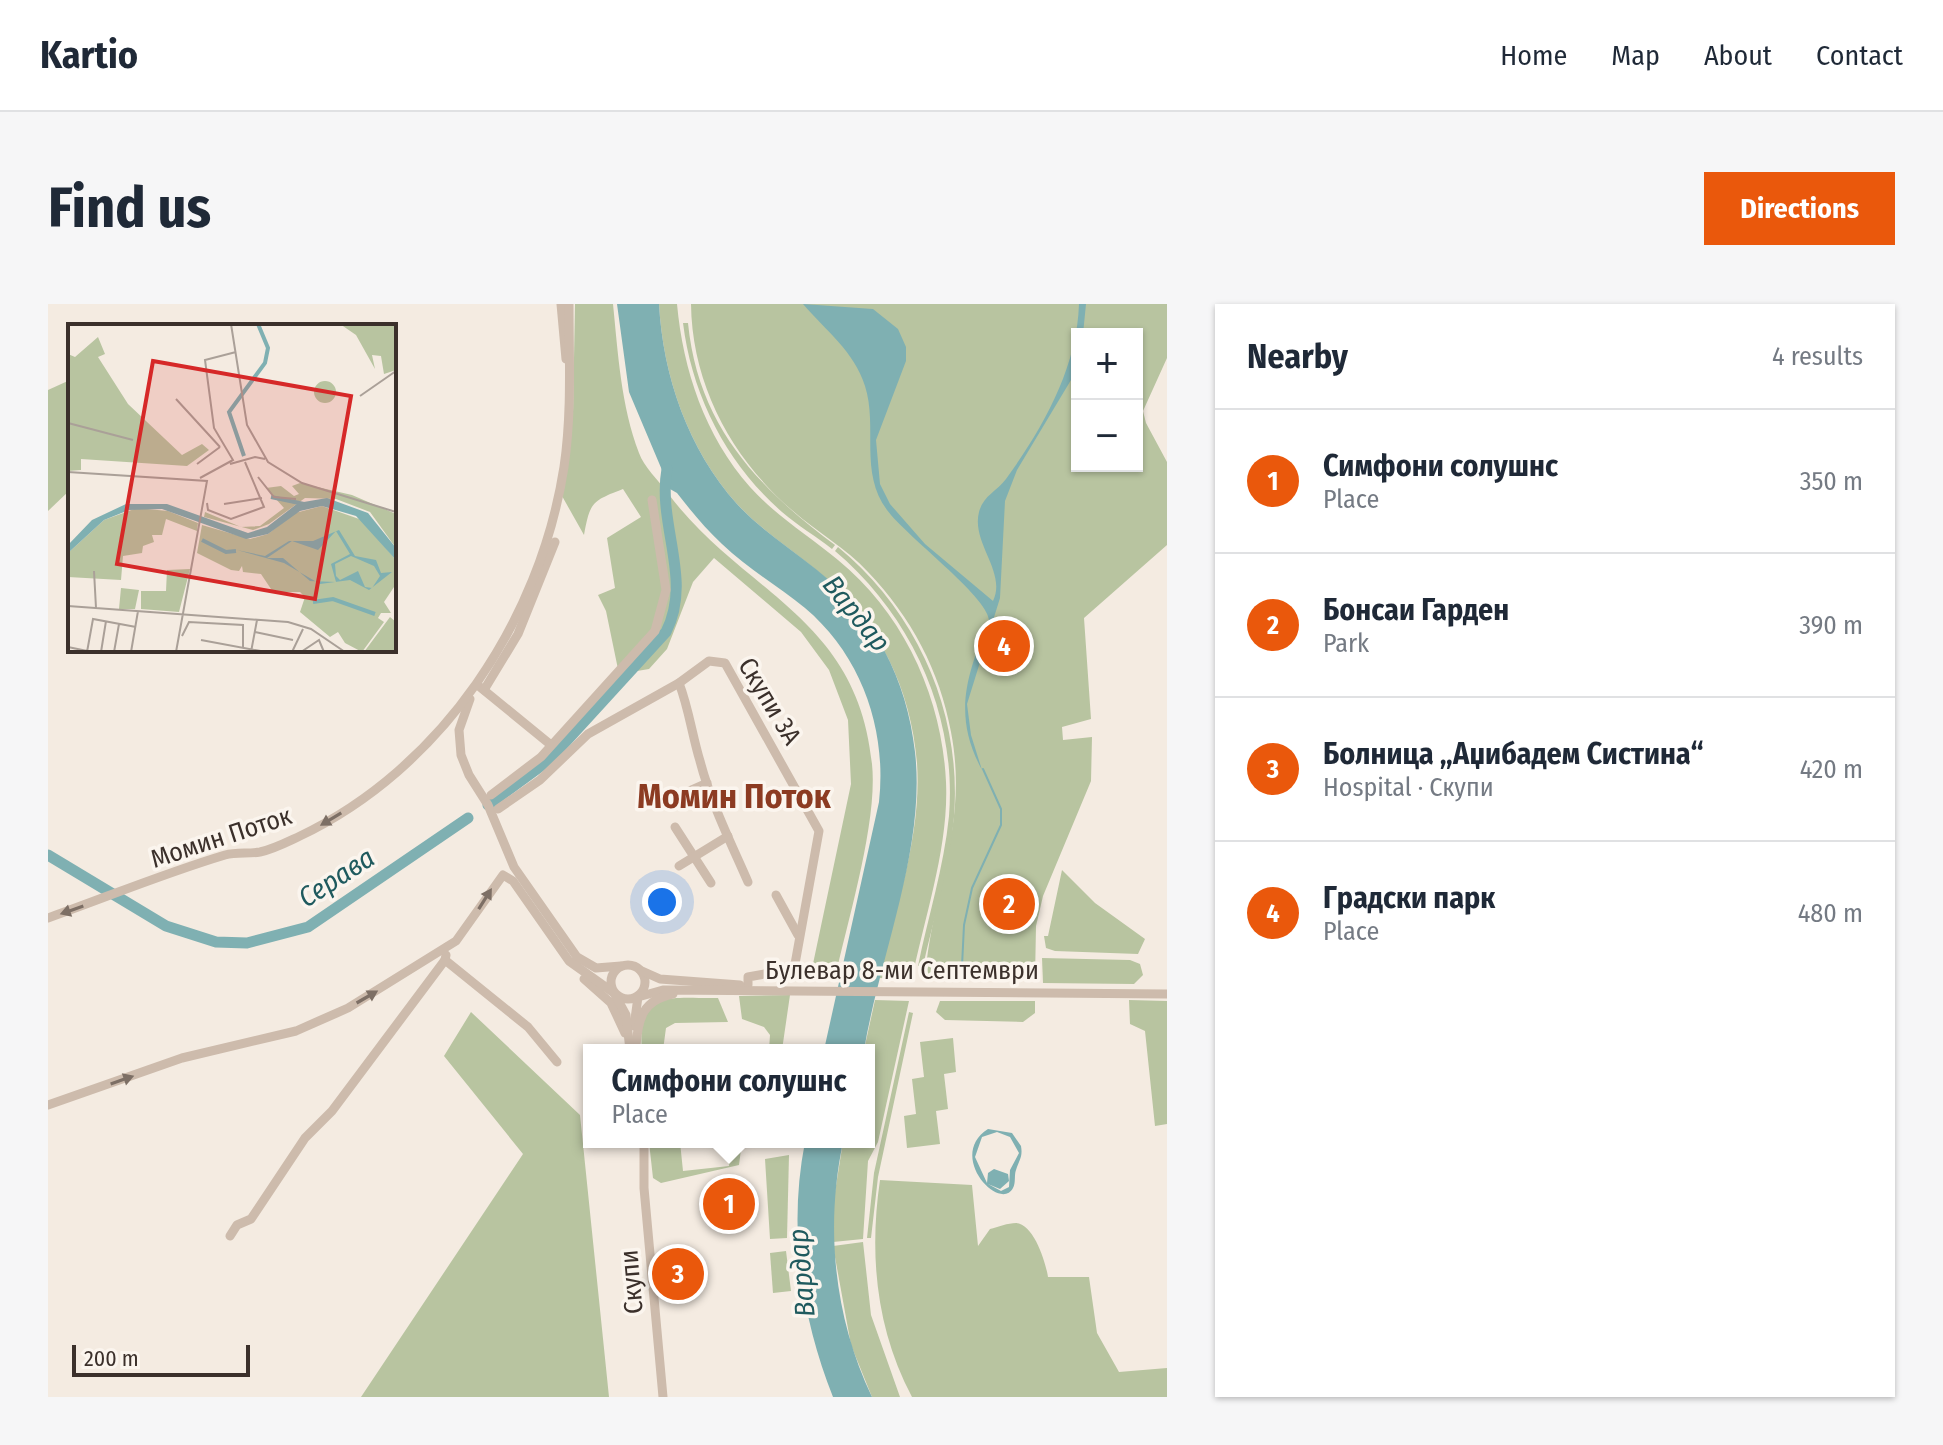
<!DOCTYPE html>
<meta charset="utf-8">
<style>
:root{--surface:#fff;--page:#f6f6f7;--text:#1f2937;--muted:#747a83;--line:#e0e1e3;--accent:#ea580c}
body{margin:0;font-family:"Fira Sans Condensed",sans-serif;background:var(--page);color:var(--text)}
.controls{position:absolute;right:24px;top:24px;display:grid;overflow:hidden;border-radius:0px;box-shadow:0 2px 6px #0004}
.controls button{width:72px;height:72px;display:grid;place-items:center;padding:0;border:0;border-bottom:2px solid var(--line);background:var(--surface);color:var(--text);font:40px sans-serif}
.scale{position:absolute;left:24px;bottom:20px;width:178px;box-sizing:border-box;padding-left:8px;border:4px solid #3b302b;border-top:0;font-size:22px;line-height:28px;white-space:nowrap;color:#3b302b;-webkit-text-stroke:6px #fbf5ee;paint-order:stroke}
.you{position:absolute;left:614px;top:598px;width:28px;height:28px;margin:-20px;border:6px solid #fff;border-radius:50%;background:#1a73e8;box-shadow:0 0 0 12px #1a73e833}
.badge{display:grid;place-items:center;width:52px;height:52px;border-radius:50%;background:var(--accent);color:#fff;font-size:26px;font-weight:700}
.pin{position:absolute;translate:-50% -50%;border:4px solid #fff;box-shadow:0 2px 8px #0006}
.popup{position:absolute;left:535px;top:740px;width:292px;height:104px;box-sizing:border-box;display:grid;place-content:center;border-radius:0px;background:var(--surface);filter:drop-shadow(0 2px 6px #0005);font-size:26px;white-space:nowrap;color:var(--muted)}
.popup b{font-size:30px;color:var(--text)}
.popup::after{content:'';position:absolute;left:50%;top:100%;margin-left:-16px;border:16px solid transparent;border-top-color:var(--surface)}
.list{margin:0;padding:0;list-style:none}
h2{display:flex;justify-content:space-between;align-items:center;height:104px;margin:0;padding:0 32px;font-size:34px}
h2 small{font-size:26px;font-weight:400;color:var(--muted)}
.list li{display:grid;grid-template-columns:52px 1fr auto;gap:24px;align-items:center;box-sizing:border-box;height:144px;padding:0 32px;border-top:2px solid var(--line)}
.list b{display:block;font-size:30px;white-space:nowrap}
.list p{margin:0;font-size:26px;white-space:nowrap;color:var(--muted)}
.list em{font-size:26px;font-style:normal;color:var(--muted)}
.map{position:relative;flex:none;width:1119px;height:1093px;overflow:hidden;border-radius:0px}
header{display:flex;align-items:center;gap:48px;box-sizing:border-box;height:112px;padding:0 40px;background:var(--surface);border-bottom:2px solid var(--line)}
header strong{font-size:38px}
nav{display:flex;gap:44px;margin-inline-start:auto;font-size:28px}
.intro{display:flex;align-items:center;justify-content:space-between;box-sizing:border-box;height:192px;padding:0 48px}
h1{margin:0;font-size:56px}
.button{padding:20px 36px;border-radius:0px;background:var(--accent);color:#fff;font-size:28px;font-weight:700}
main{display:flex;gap:48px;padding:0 48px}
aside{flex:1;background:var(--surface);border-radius:0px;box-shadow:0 2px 6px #0004}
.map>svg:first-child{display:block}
</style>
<header>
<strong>Kartio</strong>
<nav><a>Home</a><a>Map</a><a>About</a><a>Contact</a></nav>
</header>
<div class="intro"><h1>Find us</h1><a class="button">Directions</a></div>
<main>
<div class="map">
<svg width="1119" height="1093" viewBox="0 0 1119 1093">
<rect width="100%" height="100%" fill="#f4ebe1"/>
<!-- green -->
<g fill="#b8c4a0" fill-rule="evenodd">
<path d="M527,0h38c5,49 8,102 26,149 5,14 19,27 28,39 75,102 190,123 205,272 6,57 -24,155 -37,214h-25l41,-194 -3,-64 -19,-50 -28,-38 -87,-74 -21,24 -26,67 -18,20 -30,5 -13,-63 -8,-16 17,-7 -8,-50 34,-21 -18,-28c-31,12 -33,13 -39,46l-22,-39 11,-84z"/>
<path d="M611,0h18c6,66 28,132 73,183 26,29 58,48 88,73 66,54 104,137 108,222 3,65 -21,133 -34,197l-33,-1c16,-69 43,-143 38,-215 -6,-74 -38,-141 -96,-189 -28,-24 -59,-43 -84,-70 -49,-55 -74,-128 -78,-200z"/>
<path d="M643,0h476v54l-24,53 3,12 21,39v83l-83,73 7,101 -29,8 1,13 29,-3 -1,44 -48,115 -7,30 -1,53 -110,-1c7,-88 44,-153 26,-246 -11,-61 -40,-115 -83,-160 -22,-24 -51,-40 -75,-61 -61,-52 -101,-126 -102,-207zM1029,30h60v132h-60z"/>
<path d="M635,19h5c10,102 69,164 147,222l-3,4c-16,-13 -34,-23 -50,-37 -55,-48 -90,-116 -99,-189z"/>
<path d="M22,76v110l-22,21v-121z"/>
<path d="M790,243c80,66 124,166 116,270 -4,50 -20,100 -31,149h-5c10,-49 26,-99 31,-150 8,-101 -37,-200 -114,-265z"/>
<path d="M1014,566l33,33 50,36 -7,15 -83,-3 -9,-3 -2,-12h4z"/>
<path d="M994,654l88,2 10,4 3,11 -9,9 -91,-1z"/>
<path d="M742,691l-8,55h-13l1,-15 -6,-8 -22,-8 -3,-23z"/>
<path d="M670,694l10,24 -53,1 -9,5 -3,22h-21c-6,-62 29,-51 76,-52z"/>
<path d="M827,696l34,1 -31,141 -10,19 -5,78 -30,3 1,-44 9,-56h26v-92h-5z"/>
<path d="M1081,696l38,1v123l-12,2 -10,-95 -15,-7z"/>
<path d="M892,697h95v12l-12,9 -78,-2 -9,-8z"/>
<path d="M423,708l109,103 29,282h-248l162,-243 -79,-98z"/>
<path d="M861,708l4,1 -35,164 -7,61h-4l7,-65z"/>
<path d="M905,734l3,34 -12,2 4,35 -12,2 4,33 -33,4 -3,-32 12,-2 -4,-35 12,-2 -4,-35z"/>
<path d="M601,838h31l3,29 46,-5 -2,-24h15l-3,23 -78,18 -8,-5z"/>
<path d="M741,851l-2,83 -17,1 -5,-80z"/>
<path d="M832,876l92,5 6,61 12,-17c8,-2 18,-6 26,-6 18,1 30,40 32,54h41l8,56 22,39 48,-4v29h-255c-36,-68 -43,-142 -32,-217z"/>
<path d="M815,938l8,73 29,82h-28l-21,-52 -18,-99z"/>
<path d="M738,947l5,40 -18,2 -3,-40z"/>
</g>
<!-- water -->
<g fill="#7fb0b2" fill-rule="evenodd">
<path d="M569,0h42c4,72 29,145 78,200 24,26 53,44 80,66 57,45 90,109 98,182 11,96 -35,203 -51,298h-40l55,-248c8,-72 -17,-146 -74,-194 -27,-22 -58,-40 -83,-64 -17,-16 -31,-33 -45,-51l-7,-4 -41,-97z"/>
<path d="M755,0l70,5 25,20 8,18v14l-30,79 4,44 10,20 35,40 68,57c14,-29 -22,-58 -14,-89 4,-16 18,-21 27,-33 37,-51 71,-111 73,-175h7l-3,30h-6v30l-6,16 -54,90 -12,31 -5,97 -33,106 4,31 11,35c-30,-56 -15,-95 7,-150 -2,-24 -82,-83 -102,-110 -28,-38 -9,-83 -22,-124 -11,-35 -39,-55 -62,-82z"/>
<path d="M940,825l24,4 9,13c2,11 -2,14 -5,24 -2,5 0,13 -3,18 -13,25 -67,-32 -25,-59zM949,828l13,5 9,16 -9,17 -1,17 -8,4 -13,-7 12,5 9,-8 -1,-7 -14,-5 -6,4 -1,10 -12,-26 7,-20z"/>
<path d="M757,838h38c-18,86 -9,175 29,255h-39c-32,-81 -45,-169 -28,-255z"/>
</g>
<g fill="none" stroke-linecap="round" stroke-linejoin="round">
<!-- stream -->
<path stroke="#7fb0b2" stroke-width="2" d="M914,662l2,-41 8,-37 29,-63v-16l-18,-40"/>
<!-- river -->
<g stroke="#7fb0b2" stroke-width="11">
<path d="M440,501l61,-45 117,-128c27,-53 -9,-107 1,-163"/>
<path d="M0,551l118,71 50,16 31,1 61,-16 160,-109"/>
</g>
<!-- minor -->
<g stroke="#cdbbac" stroke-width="9">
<path d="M513,0l5,55"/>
<path d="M631,379c10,26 13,52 21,78 11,42 31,82 48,121"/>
<path d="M432,383l71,58"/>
<path d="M436,386l34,-56 37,-92"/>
<path d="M422,395l-11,31 2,25 8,20 19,30 26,62 63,90 19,11 25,-2"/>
<path d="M443,491l50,-38 114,-126 11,-41 -14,-90"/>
<path d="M632,491l27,-12"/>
<path d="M450,505l42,-29 48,-46 91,-51 30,-22 16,2 94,168 -24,133 -9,6 -38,7v8"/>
<path d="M627,523l36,56"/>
<path d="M631,562l49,-30"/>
<path d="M728,591l22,40"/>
<path d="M0,614c59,-21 117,-45 177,-63 12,-3 23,-1 35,-3 14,-3 27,-10 40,-16 142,-68 240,-215 264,-369 8,-54 5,-109 5,-163"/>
<path d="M398,651l-1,5 83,67 29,35"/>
<circle cx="580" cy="678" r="17"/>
<path d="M594,667l18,8 80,6"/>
<path d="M536,675l27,24 14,30"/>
<path d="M586,722l4,-29 25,-7 504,4"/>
<path d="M588,742c2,-28 7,-46 37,-52"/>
<path d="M0,801l134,-47 114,-27 52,-23 108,-67 47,-66 10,6 56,80 45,32 12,22 4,35"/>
<path d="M596,838v46l19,209"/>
<path d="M182,932l7,-11 14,-6 54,-81 27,-27 113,-151"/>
</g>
</g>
<!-- one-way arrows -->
<defs><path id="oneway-solid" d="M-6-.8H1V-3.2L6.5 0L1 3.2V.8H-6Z" transform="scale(2)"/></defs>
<g fill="#7d6f65">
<use href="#oneway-solid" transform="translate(283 515) rotate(149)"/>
<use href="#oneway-solid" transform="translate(437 595) rotate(-58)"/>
<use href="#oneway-solid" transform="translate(24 606) rotate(161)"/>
<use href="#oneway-solid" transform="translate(319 693) rotate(-30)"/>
<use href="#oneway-solid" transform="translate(74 776) rotate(-19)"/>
</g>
<g text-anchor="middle" stroke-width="7" stroke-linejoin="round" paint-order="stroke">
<!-- street labels -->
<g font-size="26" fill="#3b302b" stroke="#fbf5ee">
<text transform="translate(722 397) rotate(59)" y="9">Скупи 3А</text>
<text transform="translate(173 533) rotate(-18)" y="9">Момин Поток</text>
<text x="854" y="675">Булевар 8-ми Септември</text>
<text transform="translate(583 978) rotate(-95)" y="9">Скупи</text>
</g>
<!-- water labels -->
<g font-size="28" font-style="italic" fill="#1f5a5e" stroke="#fbf5ee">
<text transform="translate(809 309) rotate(51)" y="10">Вардар</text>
<text transform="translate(288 573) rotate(-33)" y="10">Серава</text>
<text transform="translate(753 969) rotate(-95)" y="10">Вардар</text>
</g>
<!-- district labels -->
<g font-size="34" font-weight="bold" fill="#8c3b22" stroke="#fbf5ee">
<text x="686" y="504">Момин Поток</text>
</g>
</g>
<!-- overview -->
<g transform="translate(20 20)">
<rect width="328" height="328" fill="#f4ebe1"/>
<path d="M272,0h56v46l-12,4 -3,-18 -9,-1 3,14 -19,-34zM30,13l7,17 -7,3 30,47 54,51 20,-11 7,6 -22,16 -106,-7v11l-13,1v-117l7,3zM246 68a11 11 0 1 1 22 0a11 11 0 1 1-22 0ZM232,159l52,12 44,19v34l-26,-36 -34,-13 -31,-1 -36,26 -16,6 -49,-13 1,-5 36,15 19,-1 24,-18 -18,-20 15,-2 13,10 5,-2 -7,-8zM254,182l40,14 34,40v24l-12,18 7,11h-10l-3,5 6,4 -22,30 -17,-9 -7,-11 -8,5 -30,-25 5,-15 -5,-5h-27l-12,-18 -18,-2 -1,-6 -3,5 -8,-1 -34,-17 5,-28 48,14 18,-5 27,-21zM69,184l31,3 30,12 -1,8 -31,-12 -4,16h-10l2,7 -11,4 -1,7 -19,3 -2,24 -53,-3v-24l36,-33zM122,245l-11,43 -38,-3v-18h25l1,-21zM53,264l18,2 -4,19h-16zM322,293l6,5v30h-32z" fill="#b8c4a0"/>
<path d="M259,174l41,15 28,35v12l-40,-44 -34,-10 -22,5 -32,23 -22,5 -84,-30 -33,1 -25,10 -36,33v-8l24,-25 34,-16h41l81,29 19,-6 31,-24zM271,206l16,26 21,4 5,13 11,-1 -23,18 -19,-10 -30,4 -36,-21 -47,-13 28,6 24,-15h24zM268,207l14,23 -19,10 5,18 -26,-1 -27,-23h-16l25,-17 26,9zM283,232l23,10 6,10 -8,12 -7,-1 -7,-16 -18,9 -4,-4 -1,-12z" fill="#7fb0b2" fill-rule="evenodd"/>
<path fill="none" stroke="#7fb0b2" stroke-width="4" d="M176,132l-15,-44 36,-49 3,-15 -10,-24M203,173l33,7M134,216l24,12 10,-1M245,278l20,-3 42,15"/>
<path fill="none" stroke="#aaa098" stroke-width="2" d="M163,0l16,101 21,37 34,21 94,29M292,72l36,-25M108,75l44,48M0,99l65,17M129,140l23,-17M162,140l25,-7 10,2M0,148l139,9 -31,171M190,153l16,20 22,2M132,154l33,-18 -19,-32 -9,-68 31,-8M139,179l1,7 23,9 33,-12 -19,-45M156,180l38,-6M26,247l2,37M0,282l220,16 23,7 34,23M187,308l38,8M114,312l7,-14 54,3v22M133,316l65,12M0,323l24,5M19,328l6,-33 43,8M33,328l5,-31M46,328l5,-28M63,328l7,-41M183,328l6,-32M224,328l11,-23M233,328l18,-12 5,12"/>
<path fill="#d62828" fill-opacity="0.15" stroke="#d62828" stroke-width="4" d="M85,37l198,35 -36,203 -198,-35z"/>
<rect width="328" height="328" fill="none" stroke="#3b302b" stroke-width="4"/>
</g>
</svg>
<div class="controls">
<button>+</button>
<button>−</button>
</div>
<div class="scale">200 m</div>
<div class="you"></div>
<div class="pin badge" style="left:681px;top:900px">1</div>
<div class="popup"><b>Симфони солушнс</b>Place</div>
<div class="pin badge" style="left:961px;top:600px">2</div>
<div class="pin badge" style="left:630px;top:970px">3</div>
<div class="pin badge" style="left:956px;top:342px">4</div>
</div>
<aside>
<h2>Nearby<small>4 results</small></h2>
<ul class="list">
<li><span class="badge">1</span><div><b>Симфони солушнс</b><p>Place</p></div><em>350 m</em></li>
<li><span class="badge">2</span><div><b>Бонсаи Гарден</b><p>Park</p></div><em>390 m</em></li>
<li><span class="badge">3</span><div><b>Болница „Аџибадем Систина“</b><p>Hospital · Скупи</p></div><em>420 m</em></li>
<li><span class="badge">4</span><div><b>Градски парк</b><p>Place</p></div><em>480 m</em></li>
</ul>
</aside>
</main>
